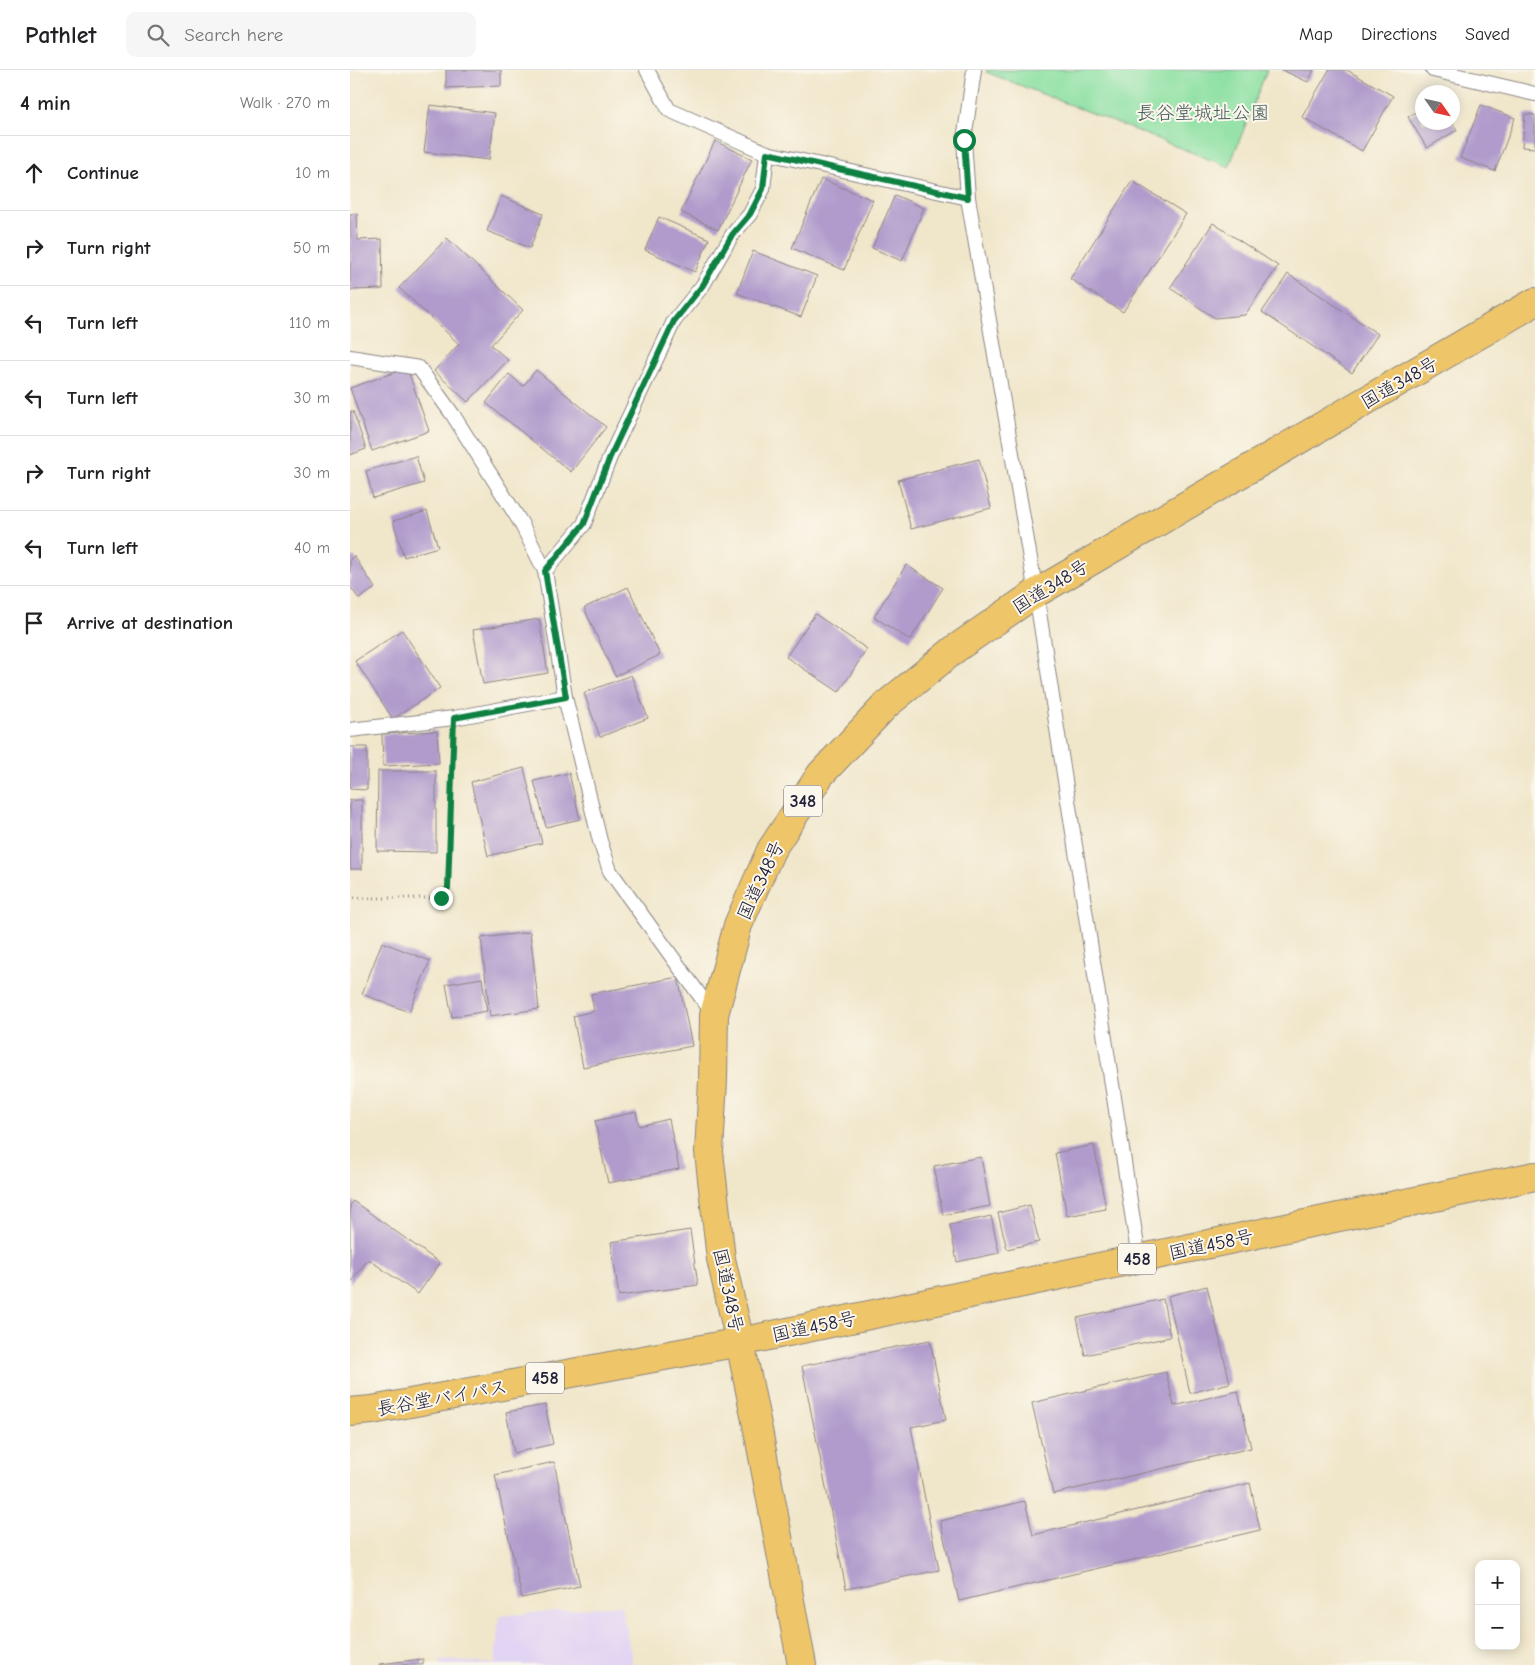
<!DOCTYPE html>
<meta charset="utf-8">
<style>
:root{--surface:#fff;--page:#f6f6f6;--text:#202124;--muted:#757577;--line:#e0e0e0}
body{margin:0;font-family:"Comic Neue","Klee One",sans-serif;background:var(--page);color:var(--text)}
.controls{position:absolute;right:15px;bottom:15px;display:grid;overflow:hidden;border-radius:10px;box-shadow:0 2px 12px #0003}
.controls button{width:45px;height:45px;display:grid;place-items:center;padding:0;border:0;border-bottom:1px solid var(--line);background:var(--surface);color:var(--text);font:25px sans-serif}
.compass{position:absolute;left:1065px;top:15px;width:45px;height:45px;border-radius:50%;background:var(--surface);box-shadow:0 2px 12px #0003;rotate:124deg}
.stop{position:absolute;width:15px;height:15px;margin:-11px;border:4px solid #0b8043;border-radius:50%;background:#fff}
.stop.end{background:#0b8043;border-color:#fff;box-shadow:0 1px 5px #0008}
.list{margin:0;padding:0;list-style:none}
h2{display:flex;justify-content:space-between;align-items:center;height:65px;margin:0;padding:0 20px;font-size:21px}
h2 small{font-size:16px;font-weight:400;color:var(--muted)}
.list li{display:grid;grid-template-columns:32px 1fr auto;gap:15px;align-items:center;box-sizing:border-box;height:75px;padding:0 20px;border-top:1px solid var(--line)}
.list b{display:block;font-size:19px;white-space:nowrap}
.list em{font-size:16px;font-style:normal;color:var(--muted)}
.icon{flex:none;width:28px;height:28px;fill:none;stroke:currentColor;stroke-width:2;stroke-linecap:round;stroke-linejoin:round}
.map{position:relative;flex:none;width:1185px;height:1595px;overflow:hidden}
header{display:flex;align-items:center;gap:30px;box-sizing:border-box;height:70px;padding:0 25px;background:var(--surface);border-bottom:1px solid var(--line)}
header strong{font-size:24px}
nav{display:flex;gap:28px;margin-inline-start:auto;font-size:18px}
.search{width:350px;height:45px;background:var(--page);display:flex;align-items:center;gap:12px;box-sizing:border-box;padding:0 18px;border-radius:10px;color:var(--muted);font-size:19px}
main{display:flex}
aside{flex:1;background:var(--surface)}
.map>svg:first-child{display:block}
</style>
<header>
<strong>Pathlet</strong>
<div class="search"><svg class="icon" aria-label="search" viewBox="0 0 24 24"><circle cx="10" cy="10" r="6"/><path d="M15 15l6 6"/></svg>Search here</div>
<nav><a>Map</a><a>Directions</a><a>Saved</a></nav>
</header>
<main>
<aside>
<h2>4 min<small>Walk · 270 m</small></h2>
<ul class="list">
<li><svg class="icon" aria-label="ahead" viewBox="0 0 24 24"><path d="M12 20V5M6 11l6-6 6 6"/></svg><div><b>Continue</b></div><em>10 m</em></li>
<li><svg class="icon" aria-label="right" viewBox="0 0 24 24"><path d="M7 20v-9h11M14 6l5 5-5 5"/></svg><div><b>Turn right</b></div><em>50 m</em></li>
<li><svg class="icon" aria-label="left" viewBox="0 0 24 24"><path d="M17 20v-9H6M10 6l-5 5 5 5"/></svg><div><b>Turn left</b></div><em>110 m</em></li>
<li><svg class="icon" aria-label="left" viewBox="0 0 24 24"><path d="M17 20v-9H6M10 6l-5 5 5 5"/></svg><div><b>Turn left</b></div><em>30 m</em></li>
<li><svg class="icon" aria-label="right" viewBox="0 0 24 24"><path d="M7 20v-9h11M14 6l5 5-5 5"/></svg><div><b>Turn right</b></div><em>30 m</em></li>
<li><svg class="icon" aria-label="left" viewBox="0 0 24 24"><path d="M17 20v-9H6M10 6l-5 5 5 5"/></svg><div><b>Turn left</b></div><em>40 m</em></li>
<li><svg class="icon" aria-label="arrive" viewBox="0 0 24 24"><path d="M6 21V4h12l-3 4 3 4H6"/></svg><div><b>Arrive at destination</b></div></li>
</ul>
</aside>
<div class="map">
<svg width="1185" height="1595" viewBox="0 0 1185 1595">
<rect width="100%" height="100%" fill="#fbf7ec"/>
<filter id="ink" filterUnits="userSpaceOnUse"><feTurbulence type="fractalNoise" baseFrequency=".02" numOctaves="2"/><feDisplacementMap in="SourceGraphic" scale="10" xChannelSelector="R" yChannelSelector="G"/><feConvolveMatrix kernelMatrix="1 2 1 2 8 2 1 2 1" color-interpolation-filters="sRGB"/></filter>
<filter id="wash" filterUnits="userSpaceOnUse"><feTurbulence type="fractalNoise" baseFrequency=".0096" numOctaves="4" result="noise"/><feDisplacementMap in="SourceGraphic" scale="20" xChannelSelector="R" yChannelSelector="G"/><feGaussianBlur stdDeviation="1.12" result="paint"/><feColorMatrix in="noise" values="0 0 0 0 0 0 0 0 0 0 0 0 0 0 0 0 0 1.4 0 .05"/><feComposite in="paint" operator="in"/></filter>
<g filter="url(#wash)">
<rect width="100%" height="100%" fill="#f0e6ca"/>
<!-- built -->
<path fill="#e2d4f3" d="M271,1535l12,60h-192l-1,-5 55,4 4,-48z"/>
<!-- green -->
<path fill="#8be0a2" stroke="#56816e" d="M637,0h280l-38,97 -243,-95z"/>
<g id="blocks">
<!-- building -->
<g fill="#b09bcc">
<path d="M96,0h55v16l-55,2z"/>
<path d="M932,0h32l-6,12z"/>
<path d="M979,0h18l46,26 -31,55 -60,-34z"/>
<path d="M80,35l65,8 -6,47 -65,-8z"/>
<path d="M1131,35l34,13 -20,53 -35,-13z"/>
<path d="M1072,38v14h30l5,8 -30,18 -19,-31z"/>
<path d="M1175,44l10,1v33l-13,-1z"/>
<path d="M365,71l37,18 -34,71 -37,-18z"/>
<path d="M471,109l52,21 -29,70 -52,-22z"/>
<path d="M782,111l54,33 -63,98 -53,-33z"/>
<path d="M545,125l29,13 -22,53 -30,-13z"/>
<path d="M151,126l42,18 -13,34 -43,-17z"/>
<path d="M0,144h7l1,26 24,-1 1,50 -33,1z"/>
<path d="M309,147l50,22 -14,33 -50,-22z"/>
<path d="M863,153l65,43 -33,49 -30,3 -45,-30z"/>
<path d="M97,168l76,72 -32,35 17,15 -40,42 -34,-31 25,-27 -60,-56z"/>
<path d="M403,181l64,25 -16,41 -64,-24z"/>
<path d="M938,204l90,60 -26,39 -90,-61z"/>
<path d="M57,298l22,63 -57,20 -22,-63z"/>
<path d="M186,300l70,57 -35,45 -85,-69 23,-29 14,12z"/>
<path d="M3,341l13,38 -16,6v-43z"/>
<path d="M66,386l8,27 -51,15 -7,-27z"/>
<path d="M629,389l12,49 -80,21 -13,-49z"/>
<path d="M77,441l11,36 -34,10 -11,-36z"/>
<path d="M4,486l21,32 -16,11 -9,-13v-27z"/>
<path d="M556,495l37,23 -33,52 -36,-23z"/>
<path d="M278,517l32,68 -45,21 -31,-68z"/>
<path d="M465,544l52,35 -28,43 -53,-35z"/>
<path d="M189,549l9,54 -65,11 -10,-54z"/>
<path d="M52,560l38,58 -47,31 -38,-58z"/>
<path d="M281,605l17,43 -48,19 -16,-44z"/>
<path d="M87,661l2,32 -56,3 -1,-32z"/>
<path d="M0,677h17v43l-17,-1z"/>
<path d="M174,698l18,75 -54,13 -17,-74z"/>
<path d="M28,701h58v81l-59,-1z"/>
<path d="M219,703l11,46 -34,8 -12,-46z"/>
<rect x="0" y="730" width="12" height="69"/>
<path d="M180,862l9,77 -49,7 -9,-78z"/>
<path d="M32,872l48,19 -21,51 -47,-18z"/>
<path d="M328,907l14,69 -109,21 -10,-51 21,-5 -3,-17z"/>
<path d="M132,908l5,33 -35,6 -6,-33z"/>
<path d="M286,1042l3,14 30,-7 10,50 -71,14 -13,-62z"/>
<path d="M744,1075l12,64 -39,7 -12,-63z"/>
<path d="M631,1087l9,49 -47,9 -9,-49z"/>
<path d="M3,1131l87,62 -22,31 -50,-35 -18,25v-79z"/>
<path d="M680,1135l9,37 -32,7 -9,-36z"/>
<path d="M641,1146l8,37 -42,9 -7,-37z"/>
<path d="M340,1160l8,55 -79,11 -8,-54z"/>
<path d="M857,1216l23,97 -40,10 -22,-97z"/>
<path d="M813,1229l7,38 -85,18 -8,-37z"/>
<path d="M580,1270l16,80 -35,7 28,143 -93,19 -44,-223z"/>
<path d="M816,1302l8,34 64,-15 13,57 -198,46 -21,-91z"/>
<path d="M195,1335l8,39 -39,9 -8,-41z"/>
<path d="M204,1392l26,124 -58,12 -27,-123z"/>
<path d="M900,1413l10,47 -301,71 -19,-80 85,-20 8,34z"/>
<path d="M73,1589v6h-44v-1z"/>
</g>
</g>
</g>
<g filter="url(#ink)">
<use href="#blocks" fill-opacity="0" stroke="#898482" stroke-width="1"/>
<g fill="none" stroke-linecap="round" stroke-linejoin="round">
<!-- service casing -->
<g stroke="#898482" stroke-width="16">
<g id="service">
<path d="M297,0l22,40 98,43 201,45"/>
<path d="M624,0l-10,70 4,58 68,395 103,666"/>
<path d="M1083,0l102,24"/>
<path d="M0,287l69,11 34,47 68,108 24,48 20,126 35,144 10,30 104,144"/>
<path d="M195,501l39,-47 26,-67 64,-136 29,-36 29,-50 18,-21 13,-25 4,-36"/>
<path d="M0,660l104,-12 111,-21"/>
</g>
</g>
<!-- trunk casing -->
<g stroke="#898482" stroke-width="30">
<g id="trunk">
<path d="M0,1342l22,-2 368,-68 795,-166"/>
<path d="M452,1595l-44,-235 -18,-88 -19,-83 -12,-107 4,-72 1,-65 24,-90 33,-75 50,-76 66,-70 68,-55 81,-56 499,-291"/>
</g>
</g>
<!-- path -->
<path stroke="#898482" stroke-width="3" stroke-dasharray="1 4" stroke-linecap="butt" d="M4,828h87l7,-10 5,-147"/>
<!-- service -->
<use href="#service" stroke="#fff" stroke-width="14"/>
<!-- trunk -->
<use href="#trunk" stroke="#eec569" stroke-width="28"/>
</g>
</g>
<g fill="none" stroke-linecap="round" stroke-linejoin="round" filter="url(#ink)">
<!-- route -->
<path stroke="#0b8043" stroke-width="6" d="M91,828l7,-10 6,-170 112,-21 -21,-126 39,-47 26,-67 64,-136 29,-36 29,-50 18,-21 13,-25 4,-36 201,45 -4,-58"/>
</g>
<g text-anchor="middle" stroke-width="4" stroke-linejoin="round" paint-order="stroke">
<!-- shield labels -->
<g fill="#fbf7ec" stroke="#636270" stroke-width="1">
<rect x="434" y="715.5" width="38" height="31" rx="4"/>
<rect x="768" y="1173.5" width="38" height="31" rx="4"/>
<rect x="176" y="1292.5" width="38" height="31" rx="4"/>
</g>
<g font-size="18" font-weight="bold" fill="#22223b">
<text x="453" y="737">348</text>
<text x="787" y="1195">458</text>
<text x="195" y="1314">458</text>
</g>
<!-- park labels -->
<g font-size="19" fill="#425b5a" stroke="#fbf7ec">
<text x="853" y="49">長谷堂城址公園</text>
</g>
<!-- street labels -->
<g font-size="19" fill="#22223b" stroke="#fbf7ec">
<text transform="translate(1049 312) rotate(-30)" y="7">国道348号</text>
<text transform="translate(700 516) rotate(-32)" y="7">国道348号</text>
<text transform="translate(410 810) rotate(-65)" y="7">国道348号</text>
<text transform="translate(861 1174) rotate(-12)" y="7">国道458号</text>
<text transform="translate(379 1220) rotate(78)" y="7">国道348号</text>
<text transform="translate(464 1256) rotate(-12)" y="7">国道458号</text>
<text transform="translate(92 1327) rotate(-10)" y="7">長谷堂バイパス</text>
</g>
</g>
</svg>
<div class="controls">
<button>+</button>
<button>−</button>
</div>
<svg class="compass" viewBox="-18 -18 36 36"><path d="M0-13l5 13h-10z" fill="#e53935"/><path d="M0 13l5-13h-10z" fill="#757577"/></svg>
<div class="stop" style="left:614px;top:70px"></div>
<div class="stop end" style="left:91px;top:828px"></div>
</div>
</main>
